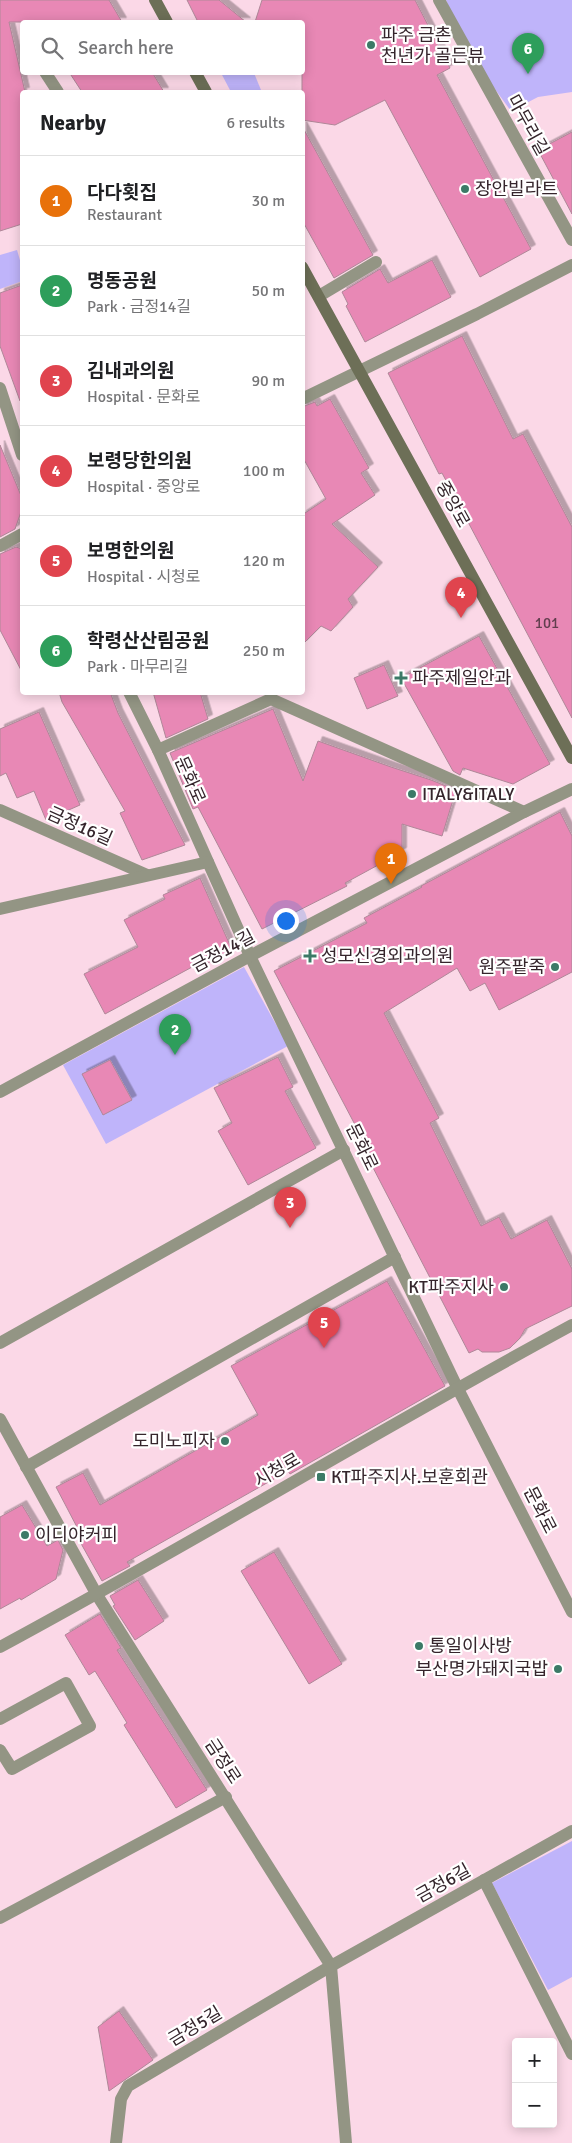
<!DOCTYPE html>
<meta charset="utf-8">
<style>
:root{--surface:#fff;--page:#f2f2f2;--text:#202124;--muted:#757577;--line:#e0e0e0;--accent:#d93025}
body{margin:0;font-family:Signika,"Noto Sans KR",sans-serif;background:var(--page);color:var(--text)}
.controls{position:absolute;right:15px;bottom:15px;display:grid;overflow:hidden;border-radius:5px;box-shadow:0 2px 12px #0003}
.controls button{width:45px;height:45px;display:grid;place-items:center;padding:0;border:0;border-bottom:1px solid var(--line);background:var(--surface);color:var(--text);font:25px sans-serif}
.you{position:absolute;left:285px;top:920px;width:18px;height:18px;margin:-12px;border:4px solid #fff;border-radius:50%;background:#1a73e8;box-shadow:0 0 0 8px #1a73e833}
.badge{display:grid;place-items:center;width:32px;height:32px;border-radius:50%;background:var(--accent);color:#fff;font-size:16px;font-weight:700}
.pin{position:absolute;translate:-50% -41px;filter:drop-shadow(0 1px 2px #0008)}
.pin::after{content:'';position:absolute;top:26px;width:18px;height:15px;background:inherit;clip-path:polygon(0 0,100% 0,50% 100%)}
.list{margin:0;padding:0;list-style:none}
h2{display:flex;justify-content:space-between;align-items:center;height:65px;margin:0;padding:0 20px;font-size:21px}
h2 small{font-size:16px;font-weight:400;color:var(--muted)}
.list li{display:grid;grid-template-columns:32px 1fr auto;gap:15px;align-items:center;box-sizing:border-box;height:90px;padding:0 20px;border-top:1px solid var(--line)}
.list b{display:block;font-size:19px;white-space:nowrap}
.list p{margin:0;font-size:16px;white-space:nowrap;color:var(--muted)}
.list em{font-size:16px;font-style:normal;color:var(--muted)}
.icon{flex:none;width:28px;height:28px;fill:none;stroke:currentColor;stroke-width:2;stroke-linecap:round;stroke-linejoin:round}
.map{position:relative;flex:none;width:572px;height:2143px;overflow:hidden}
.search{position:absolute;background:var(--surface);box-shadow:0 2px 12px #0003;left:20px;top:20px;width:285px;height:55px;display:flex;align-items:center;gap:12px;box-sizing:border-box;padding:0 18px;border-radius:5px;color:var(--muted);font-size:19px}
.panel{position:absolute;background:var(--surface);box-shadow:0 2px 12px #0003;left:20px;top:90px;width:285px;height:605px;border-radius:5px}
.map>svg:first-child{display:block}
</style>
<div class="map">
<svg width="572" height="2143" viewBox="0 0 572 2143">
<defs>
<filter id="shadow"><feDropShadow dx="4.5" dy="-4.5" stdDeviation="0" flood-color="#0004"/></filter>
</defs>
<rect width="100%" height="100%" fill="#fbd8e7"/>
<!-- green -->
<g fill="#bfb4fa">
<path d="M446,0h126v92l-34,5 -27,14 -41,-56z"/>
<path d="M221,73h33l7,17 -4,2h-26z"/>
<path d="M17,250l5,17v14l-22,8v-34z"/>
<path d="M244,967l44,79 -182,98 -43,-79z"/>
<path d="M572,1841v136l-24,13 -56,-107z"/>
</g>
<!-- building -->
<g fill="#e888b5" stroke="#af8798" filter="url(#shadow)">
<path d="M0,0h109l13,22h-113l16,70h-3v132l-22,7z"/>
<path d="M187,0h32l27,22h-48z"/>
<path d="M262,0h153l35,68 -13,7 94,174 -51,28 -95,-177 -50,25 -33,-5v-98h-47z"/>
<path d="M69,72h83l12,20h-82z"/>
<path d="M302,126l71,129 -39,23 -32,-58z"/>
<path d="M572,132v82l-34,-64z"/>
<path d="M432,260l19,37 -86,45 -19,-36 2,-2 -6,-12 38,-23 8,14z"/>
<path d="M22,285v116h-2l-20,-55v-53z"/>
<path d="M462,336l51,103 10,-5 49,93v191l-130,-245 -3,1 -51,-101z"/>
<path d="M330,399l39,69 -8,5 14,22 -43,29 46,43 -30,32 5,8 -22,24 -10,-5 -19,19v-130l24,-16 -24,-43v-49l13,-5 2,4z"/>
<path d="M0,445l22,53v11l-7,20 -15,8z"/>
<path d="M16,547l6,2v123l-22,-42v-76z"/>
<path d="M479,636l71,128 -37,20 -50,-16 -3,7 -7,-4 -52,-93z"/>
<path d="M384,665l14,31 -31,13 -13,-31z"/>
<path d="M59,692h51l8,21 67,132 -43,15 -22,-47 5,-2 -63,-109z"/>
<path d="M153,692h47l8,27 -42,19z"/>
<path d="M273,709l30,72 15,-40 73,26 40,13 25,10 -14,46 -40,-12v28l-57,31 2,3 -85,43 -64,-122 -5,2 -23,-56z"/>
<path d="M39,712l41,93 -34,15 -12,-29 -17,7 -11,-25 -6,3v-47z"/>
<path d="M560,812l12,24v136l-73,38 -14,-27 -15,8 -13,-23 -73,45 55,105 -9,5 51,103 18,-9 12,22 36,-19 25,49v37l-47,23 -5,9 -10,10 -11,4h-17l-4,-3 -9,4 -101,-195 4,-1 -98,-186 93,-48 -3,-5 58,-31 -1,-1z"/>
<path d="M200,878l33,74 -37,16 -2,-2 -89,48 -21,-40 54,-27 -14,-27 41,-21 -2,-4z"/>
<path d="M278,1057l15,30 -8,4 31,57 -68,37 -30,-54 14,-8 -18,-35z"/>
<path d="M110,1060l22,40 -29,15 -21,-41z"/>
<path d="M387,1281l58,105 -155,88 -2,-3 -161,91 3,4 -28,15 -28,-50 4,-2 -22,-42 27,-14 17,32 158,-90 -27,-49z"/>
<path d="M22,1505l25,41 11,-6 5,10 -7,29 -35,21 -1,-2 -20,11v-92z"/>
<path d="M274,1552l68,112 -33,20 -68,-113z"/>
<path d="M138,1580l26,41 -29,19 -22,-34 2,-1 -5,-9z"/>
<path d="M100,1614l21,34 -4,2 90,140 -31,18 -52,-83 3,-2 -32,-52 -6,4 -24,-40z"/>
<path d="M119,2011l34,49 -44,31 -11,-64z"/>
</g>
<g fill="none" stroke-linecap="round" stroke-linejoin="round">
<!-- service -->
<path stroke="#939584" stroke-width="12" d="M0,1719l66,-36 24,43 -78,43 -12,-19"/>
<!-- minor -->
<g stroke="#939584" stroke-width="12">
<path d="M439,0l133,240"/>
<path d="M45,72l13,20"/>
<path d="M319,296l57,-34"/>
<path d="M0,388l22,67"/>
<path d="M302,399l175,-85 95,-49"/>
<path d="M0,546l22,-12"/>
<path d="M129,692l29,58 92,206 207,431 115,225"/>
<path d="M158,750l113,-51 253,113"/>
<path d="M0,810l147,65"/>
<path d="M0,909l208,-47"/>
<path d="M0,1092l250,-136 274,-144 48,-23"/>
<path d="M0,1343l344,-193"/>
<path d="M0,1419l97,176 234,371 15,177"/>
<path d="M26,1467l369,-210"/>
<path d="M484,1880l88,174"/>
<path d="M0,1918l226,-121"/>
<path d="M116,2143l5,-44 7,-13 203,-120 241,-135"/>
</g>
<!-- tertiary -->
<path stroke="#939584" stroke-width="12" d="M0,1647c193,-104 380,-218 572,-322"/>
<!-- secondary -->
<g stroke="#6d6f57" stroke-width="12">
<path d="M155,0l12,22"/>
<path d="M195,72l11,20"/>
<path d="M302,267l270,491"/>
</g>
</g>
<!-- markers -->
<g fill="#3c7a67" stroke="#fff" stroke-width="2">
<circle cx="371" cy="45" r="5"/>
<circle cx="465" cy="189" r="5"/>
<path d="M398.5 670.5h5v5h5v5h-5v5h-5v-5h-5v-5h5z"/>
<circle cx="412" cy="794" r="5"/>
<path d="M307.5 948.5h5v5h5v5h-5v5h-5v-5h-5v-5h5z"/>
<circle cx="555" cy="967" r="5"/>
<circle cx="504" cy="1287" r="5"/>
<circle cx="225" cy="1441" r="5"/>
<rect x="316" y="1472" width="10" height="10" rx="2.5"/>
<circle cx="25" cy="1535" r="5"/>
<circle cx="419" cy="1646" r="5"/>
<circle cx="558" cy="1669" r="5"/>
</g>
<g text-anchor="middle" stroke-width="4.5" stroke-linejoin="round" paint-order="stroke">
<!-- number labels -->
<g font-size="15" fill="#623e4e">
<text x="547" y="628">101</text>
</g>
<!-- poi labels -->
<g font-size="18" fill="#35252c" stroke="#fff" text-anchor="start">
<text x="381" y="41">파주 금촌<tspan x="381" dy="21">천년가 골든뷰</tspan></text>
<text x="475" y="195">장안빌라트</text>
<text x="412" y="684">파주제일안과</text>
<text x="422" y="800">ITALY&amp;ITALY</text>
<text x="321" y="962">성모신경외과의원</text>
<text x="545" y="973" text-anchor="end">원주팥죽</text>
<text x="494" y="1293" text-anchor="end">KT파주지사</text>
<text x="215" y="1447" text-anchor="end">도미노피자</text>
<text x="331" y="1483">KT파주지사.보훈회관</text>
<text x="35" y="1541">이디야커피</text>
<text x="429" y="1652">통일이사방</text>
<text x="548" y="1675" text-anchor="end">부산명가돼지국밥</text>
</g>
<!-- street labels -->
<g font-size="18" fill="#35252c" stroke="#fff">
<text transform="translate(528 125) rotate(61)" y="6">마무리길</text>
<text transform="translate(453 504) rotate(61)" y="6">중앙로</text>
<text transform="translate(190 780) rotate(66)" y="6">문화로</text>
<text transform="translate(80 826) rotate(24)" y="6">금정16길</text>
<text transform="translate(223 951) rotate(-28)" y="6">금정14길</text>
<text transform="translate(362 1147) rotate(64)" y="6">문화로</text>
<text transform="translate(277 1470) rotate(-30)" y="6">시청로</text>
<text transform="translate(540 1510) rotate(63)" y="6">문화로</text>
<text transform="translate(223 1761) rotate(57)" y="6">금정로</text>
<text transform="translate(443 1883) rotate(-29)" y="6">금정6길</text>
<text transform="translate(195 2026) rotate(-31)" y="6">금정5길</text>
</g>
</g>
</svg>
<div class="controls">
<button>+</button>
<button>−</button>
</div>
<div class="you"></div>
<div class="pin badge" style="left:391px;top:884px;background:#e8710a">1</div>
<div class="pin badge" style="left:175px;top:1055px;background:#2e9e5b">2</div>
<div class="pin badge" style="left:290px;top:1228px;background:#e0444e">3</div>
<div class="pin badge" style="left:461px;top:618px;background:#e0444e">4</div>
<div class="pin badge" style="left:324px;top:1348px;background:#e0444e">5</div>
<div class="pin badge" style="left:528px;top:74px;background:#2e9e5b">6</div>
<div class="search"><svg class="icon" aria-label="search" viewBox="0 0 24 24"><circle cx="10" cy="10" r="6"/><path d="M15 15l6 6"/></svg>Search here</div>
<section class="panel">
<h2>Nearby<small>6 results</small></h2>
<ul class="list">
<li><span class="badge" style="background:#e8710a">1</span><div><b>다다횟집</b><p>Restaurant</p></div><em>30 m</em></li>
<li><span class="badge" style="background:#2e9e5b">2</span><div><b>명동공원</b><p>Park · 금정14길</p></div><em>50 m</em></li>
<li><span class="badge" style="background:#e0444e">3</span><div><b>김내과의원</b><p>Hospital · 문화로</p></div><em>90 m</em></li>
<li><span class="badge" style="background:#e0444e">4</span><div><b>보령당한의원</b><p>Hospital · 중앙로</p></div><em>100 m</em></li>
<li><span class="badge" style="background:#e0444e">5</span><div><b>보명한의원</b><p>Hospital · 시청로</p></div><em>120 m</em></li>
<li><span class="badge" style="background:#2e9e5b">6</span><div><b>학령산산림공원</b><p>Park · 마무리길</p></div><em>250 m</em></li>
</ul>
</section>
</div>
